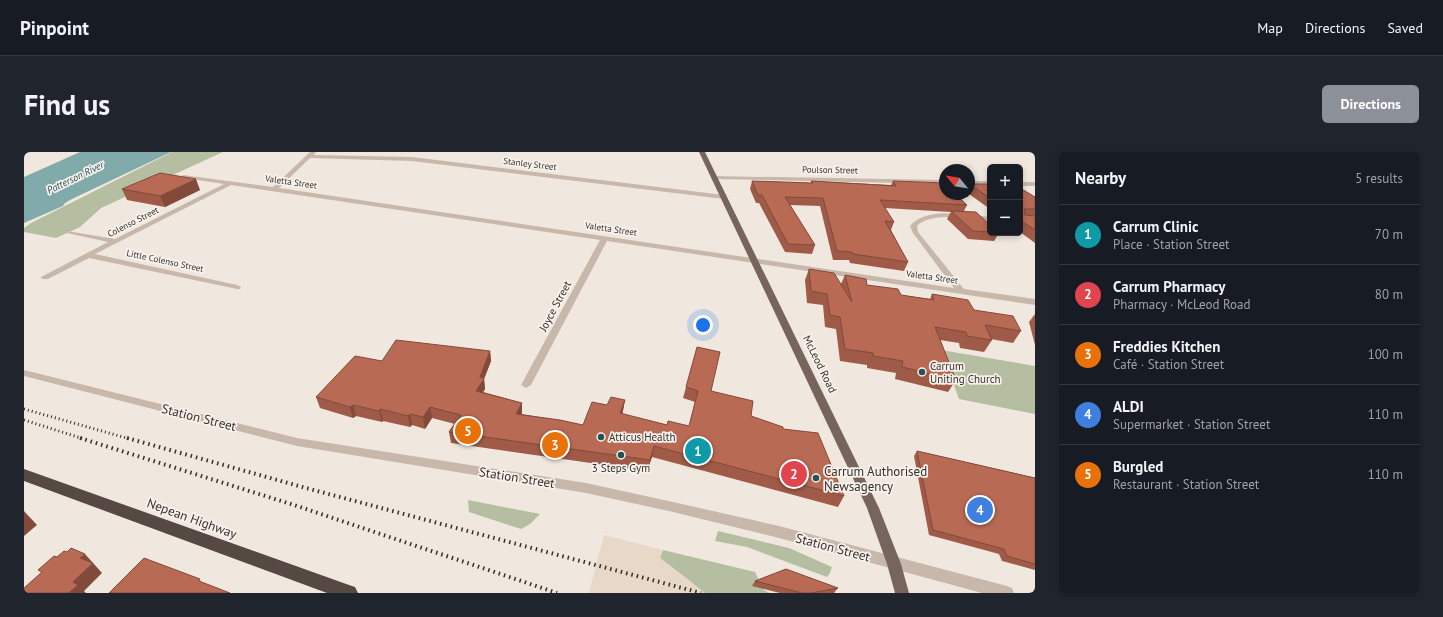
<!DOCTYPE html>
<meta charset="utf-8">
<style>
:root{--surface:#171b24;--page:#20242c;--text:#f1f3f6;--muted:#9ea1a6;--line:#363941;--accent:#8c9099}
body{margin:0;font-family:"PT Sans",sans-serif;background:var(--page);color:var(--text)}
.controls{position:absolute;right:12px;top:12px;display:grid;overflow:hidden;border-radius:6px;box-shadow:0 2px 6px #0003}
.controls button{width:36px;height:36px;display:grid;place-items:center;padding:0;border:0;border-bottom:1px solid var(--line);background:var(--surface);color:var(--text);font:20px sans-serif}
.compass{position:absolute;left:915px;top:12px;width:36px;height:36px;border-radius:50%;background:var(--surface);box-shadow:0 2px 6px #0003;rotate:300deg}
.you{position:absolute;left:679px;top:173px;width:14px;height:14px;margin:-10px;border:3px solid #fff;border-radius:50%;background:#1a73e8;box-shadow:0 0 0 6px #1a73e833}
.badge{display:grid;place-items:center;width:26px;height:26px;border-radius:50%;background:var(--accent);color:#fff;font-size:13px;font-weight:700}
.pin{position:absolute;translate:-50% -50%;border:2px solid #fff;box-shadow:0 1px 4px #0006}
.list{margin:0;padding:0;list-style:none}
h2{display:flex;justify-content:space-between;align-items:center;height:52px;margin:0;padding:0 16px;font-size:17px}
h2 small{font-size:13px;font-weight:400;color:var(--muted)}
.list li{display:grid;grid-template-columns:26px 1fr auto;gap:12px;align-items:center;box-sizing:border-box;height:60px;padding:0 16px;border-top:1px solid var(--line)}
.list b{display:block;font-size:15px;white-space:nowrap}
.list p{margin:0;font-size:13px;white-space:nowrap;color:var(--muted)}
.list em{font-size:13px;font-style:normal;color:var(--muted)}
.map{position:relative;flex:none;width:1011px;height:441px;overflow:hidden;border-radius:6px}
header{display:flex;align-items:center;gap:24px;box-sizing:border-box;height:56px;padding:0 20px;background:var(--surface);border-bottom:1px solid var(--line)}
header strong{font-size:19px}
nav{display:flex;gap:22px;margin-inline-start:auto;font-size:14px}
.intro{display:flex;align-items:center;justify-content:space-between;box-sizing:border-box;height:96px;padding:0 24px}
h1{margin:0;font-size:28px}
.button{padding:10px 18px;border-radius:6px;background:var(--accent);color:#fff;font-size:14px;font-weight:700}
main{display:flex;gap:24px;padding:0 24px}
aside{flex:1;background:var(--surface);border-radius:6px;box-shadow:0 2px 6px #0003}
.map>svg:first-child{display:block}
</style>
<header>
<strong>Pinpoint</strong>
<nav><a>Map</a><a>Directions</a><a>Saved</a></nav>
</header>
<div class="intro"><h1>Find us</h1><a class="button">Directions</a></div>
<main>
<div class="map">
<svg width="1011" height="441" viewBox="0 0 1011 441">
<rect width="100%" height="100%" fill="#f0e8df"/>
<!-- green -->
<g fill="#b5bea1">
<path d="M148,0h51l-122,56 -21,19 -24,11 -32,-6v-4l7,-5z"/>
<path d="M917,198l94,16v48l-76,-15z"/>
<path d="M444,348l72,14 -10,10 -9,5 -52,-17z"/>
<path d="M694,379l71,17 43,19 -2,6 -3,4 -80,-30 -32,-6z"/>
<path d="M639,398l92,22 9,18 6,3h-65l-45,-35z"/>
</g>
<!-- plaza -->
<path fill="#e7d8c8" d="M580,383l59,15 -3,8 45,35h-116z"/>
<!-- water -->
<path fill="#81aaab" d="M56,0h91l-99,47 -7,4 -2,3 -39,17v-46z"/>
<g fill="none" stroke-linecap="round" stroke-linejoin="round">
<!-- minor -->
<g fill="#c8b8ac" fill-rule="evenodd">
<path d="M286,0h6l-2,3 98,2 312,38 3,2 -3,2 -312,-38 -102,-3 -31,30 675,100 -41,-55 -3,-7c16,-20 57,-11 80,-9v4c-20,-2 -58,-10 -73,5l1,6 46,57 71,10v6l-428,-64 -76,144 -5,3 -5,-3 79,-145 -369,-55 -136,69 142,31 4,2 -1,2h-3l-148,-31 -41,21h-6l-1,-2 67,-35 -41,-9v-2l48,8 109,-55 -39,-6 -3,-2 1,-1 90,12z"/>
<path d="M688,24l233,4v4l-231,-5 -2,-1z"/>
<rect x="945" y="29" width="21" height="4"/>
<rect x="996" y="30" width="15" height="4"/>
<path d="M0,218l273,68 289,45 87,19 106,24 228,60 5,2 2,5h-32l-203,-55 -106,-26 -87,-19 -289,-47 -273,-70z"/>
</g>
<!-- major -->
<path fill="#77655d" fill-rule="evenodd" d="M675,0h6l174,356 22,56 8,29h-14l-8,-29 -20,-56z"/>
<!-- highway -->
<path fill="#564842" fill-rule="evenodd" d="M0,317l325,116 6,2 3,6h-31l-303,-112z"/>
<!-- rail-far1 -->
<g stroke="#362e2a" stroke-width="3" stroke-dasharray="1 3" stroke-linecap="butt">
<path d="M0,257l106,30"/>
<path d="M0,268l60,19"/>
</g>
<!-- rail -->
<g stroke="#362e2a" stroke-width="4" stroke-dasharray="1.5 4" stroke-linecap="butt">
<path d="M56,286l214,67 263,88"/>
<path d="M103,286l179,50 395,105"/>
</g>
</g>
<!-- wall -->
<g fill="#9f5b48">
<path d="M728,29l59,2v-2l80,4 2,-4 52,13h11v1l11,10 -3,6 26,14v8h9l-5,8 -26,-2 -21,-20 4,-7 -66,-4 9,14 -3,8 17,32 -4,9 -54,-8 -1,-3h-16l-13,-54 -30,-1 25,40 -3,9 -27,-2 -26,-49h-3l-6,-14z"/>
<path d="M945,32h21v25l-21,-15z"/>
<path d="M996,36l15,9v46l-15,-11z"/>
<path d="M98,37l78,1 -35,17 -38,-7z"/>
<path d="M785,117l32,15 4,-9 22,10 34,10 29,4 2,-5 42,16 47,21 -8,12 -22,-4 1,1 -8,12 -24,-4 -1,-5 -19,-3 16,40 -8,12 -53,-13 1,-6 -29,-5v-3l-27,-4 -4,-32 -11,-2 -2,-22 -16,-2 -2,-23z"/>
<path d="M1011,162v31l-6,-23z"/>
<path d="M466,199l1,10 -7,18 1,10 -2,3 39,11v11l61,11 24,-20 18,-5 -3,14 45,11 22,1 6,-24 -12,-4 3,-11 25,4 40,25 32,13 61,67 -6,11 -186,-50 -5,14 -196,-28 -2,-11 6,-8 -23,-6 -7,11 -13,-4 -2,2 -27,-6 -1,1 -26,-6 -3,2 -33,-10 -4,-11 66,-36z"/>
<path d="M893,299l118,27v92l-33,-9 -3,-7 -70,-19 -15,-79z"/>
<path d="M731,429l83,7 -4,5h-54l-28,-7z"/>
</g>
<!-- shaded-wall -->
<g fill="#824a3b">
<path d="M172,27l4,11 -35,17 -5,-11z"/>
<path d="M466,199l1,10 -7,18 1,10 -8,13 -1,-11 4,-14z"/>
<path d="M601,248l-2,11 -5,13 2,-11z"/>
<path d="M498,251v11l-6,11v-11z"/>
<path d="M329,253l3,11 -3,2 -3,-11z"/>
<path d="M406,255l2,11 -7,11 -2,-12z"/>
<path d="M356,257l3,12 -1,1 -3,-11z"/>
<path d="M386,262l2,11 -2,2 -2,-11z"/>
<path d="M630,294l-2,11 -5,14 3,-11z"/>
<path d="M0,359l13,14 -13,11z"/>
<path d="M61,402l17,19 -18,18 2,2h-17l11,-35z"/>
</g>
<!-- building -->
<g fill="#b96a54" stroke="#824a3b">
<path d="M136,21l36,6 -36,17 -38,-7z"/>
<path d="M728,29l61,2 -2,-2 85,5 -3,-5 52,2v11h10l12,11 -87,-5 14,22 -9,-1 23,41 -55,-8 -1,-2 -15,-1 -14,-53 -38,-1 30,48 -27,-1 -26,-49h-4z"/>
<path d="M945,32h21v14z"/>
<path d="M996,36l15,9v12h-11l1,6 10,1v14l-15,-10z"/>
<path d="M927,59l25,1 14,13v7l-17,-1z"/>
<path d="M785,117l25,4 18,29 -7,-27 21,4 1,6 31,4 3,6 33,5 -2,-6 36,6 6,10 39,6 8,15 -36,-6 7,15 -25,-4 -1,-4 -31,-5 21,53 -54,-13 1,-6 -30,-5v-3l-28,-4 -5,-32 -10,-2 -3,-21 -16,-3z"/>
<path d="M372,188l94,11 -10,26 4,2 -8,12 46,12 -6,11 44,6 23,5 9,-23 15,3 4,-8 14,3 -5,13 47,12 1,-4 21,5 9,-35 -12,-4 11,-40 23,5 -9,39 42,10 -2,15 32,11v2l35,4 26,63 -190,-50 -4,14 -201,-28 12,-17 -31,-8 -7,10 -13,-3 -2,2 -28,-7 -1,2 -26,-6 -3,2 -34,-10 39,-41 27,5z"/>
<path d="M893,299l118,27v86l-28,-8 -3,-7 -71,-19z"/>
<path d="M47,396l14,6 -5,4 13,5 -20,19 5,3 -9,8h-45v-5l18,-16 -4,-2 16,-14 3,1 7,-6 3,1z"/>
<path d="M120,406l56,21 -1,2 31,12h-121z"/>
<path d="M762,417l52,19 -27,5h-9l-47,-12z"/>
</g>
<!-- markers -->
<g fill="#245254" stroke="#f8f2ec" stroke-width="1.5">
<circle cx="898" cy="220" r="4"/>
<circle cx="577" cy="285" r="4"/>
<circle cx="597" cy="303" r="4"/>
<circle cx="792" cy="326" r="4"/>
</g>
<g text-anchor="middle" stroke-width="3.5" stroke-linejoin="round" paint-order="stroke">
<!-- far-street labels -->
<g font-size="9" fill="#362e2a" stroke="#f8f2ec">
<text transform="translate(506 12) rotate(7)" y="3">Stanley Street</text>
<text transform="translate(806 18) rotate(1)" y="3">Poulson Street</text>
<text transform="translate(267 30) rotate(8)" y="3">Valetta Street</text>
<text transform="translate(109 70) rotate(-27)" y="3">Colenso Street</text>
<text transform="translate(587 77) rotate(8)" y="3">Valetta Street</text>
<text transform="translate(141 109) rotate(12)" y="3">Little Colenso Street</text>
<text transform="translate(908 125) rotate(8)" y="3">Valetta Street</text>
</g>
<!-- far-water labels -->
<g font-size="10" font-style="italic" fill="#245254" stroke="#f8f2ec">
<text transform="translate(51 25) rotate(-26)" y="4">Patterson River</text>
</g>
<!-- street labels -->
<g font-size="11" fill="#362e2a" stroke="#f8f2ec">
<text transform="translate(531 154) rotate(-62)" y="4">Joyce Street</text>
<text transform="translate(796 212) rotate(64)" y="4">McLeod Road</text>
</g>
<!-- poi labels -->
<g font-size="11" fill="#362e2a" stroke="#f8f2ec" text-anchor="start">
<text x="906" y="218">Carrum<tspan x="906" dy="13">Uniting Church</tspan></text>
<text x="585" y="289">Atticus Health</text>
<text x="597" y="320" text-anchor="middle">3 Steps Gym</text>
</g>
<!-- near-street labels -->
<g font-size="13" fill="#362e2a" stroke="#f8f2ec">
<text transform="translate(175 265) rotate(14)" y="5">Station Street</text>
<text transform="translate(493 325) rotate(9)" y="5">Station Street</text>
<text transform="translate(168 366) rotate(20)" y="5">Nepean Highway</text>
<text transform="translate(809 395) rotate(15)" y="5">Station Street</text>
</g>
<!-- near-poi labels -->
<g font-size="13" fill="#362e2a" stroke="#f8f2ec" text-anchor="start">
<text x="800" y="324">Carrum Authorised<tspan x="800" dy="15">Newsagency</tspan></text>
</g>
</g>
</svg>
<div class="controls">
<button>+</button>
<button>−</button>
</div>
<svg class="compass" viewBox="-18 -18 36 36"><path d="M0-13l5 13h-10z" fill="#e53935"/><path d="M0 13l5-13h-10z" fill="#9ea1a6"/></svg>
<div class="you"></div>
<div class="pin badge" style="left:674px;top:299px;background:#0f9aa8">1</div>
<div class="pin badge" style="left:770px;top:322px;background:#e0444e">2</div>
<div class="pin badge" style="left:531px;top:293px;background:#e8710a">3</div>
<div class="pin badge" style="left:956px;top:358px;background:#3f7fe0">4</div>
<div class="pin badge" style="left:444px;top:279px;background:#e8710a">5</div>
</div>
<aside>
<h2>Nearby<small>5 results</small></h2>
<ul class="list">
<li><span class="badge" style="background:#0f9aa8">1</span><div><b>Carrum Clinic</b><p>Place · Station Street</p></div><em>70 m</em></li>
<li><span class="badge" style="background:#e0444e">2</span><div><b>Carrum Pharmacy</b><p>Pharmacy · McLeod Road</p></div><em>80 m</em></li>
<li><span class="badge" style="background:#e8710a">3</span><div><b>Freddies Kitchen</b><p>Café · Station Street</p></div><em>100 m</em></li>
<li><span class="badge" style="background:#3f7fe0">4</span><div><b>ALDI</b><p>Supermarket · Station Street</p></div><em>110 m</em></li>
<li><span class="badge" style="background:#e8710a">5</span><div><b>Burgled</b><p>Restaurant · Station Street</p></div><em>110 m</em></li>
</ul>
</aside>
</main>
